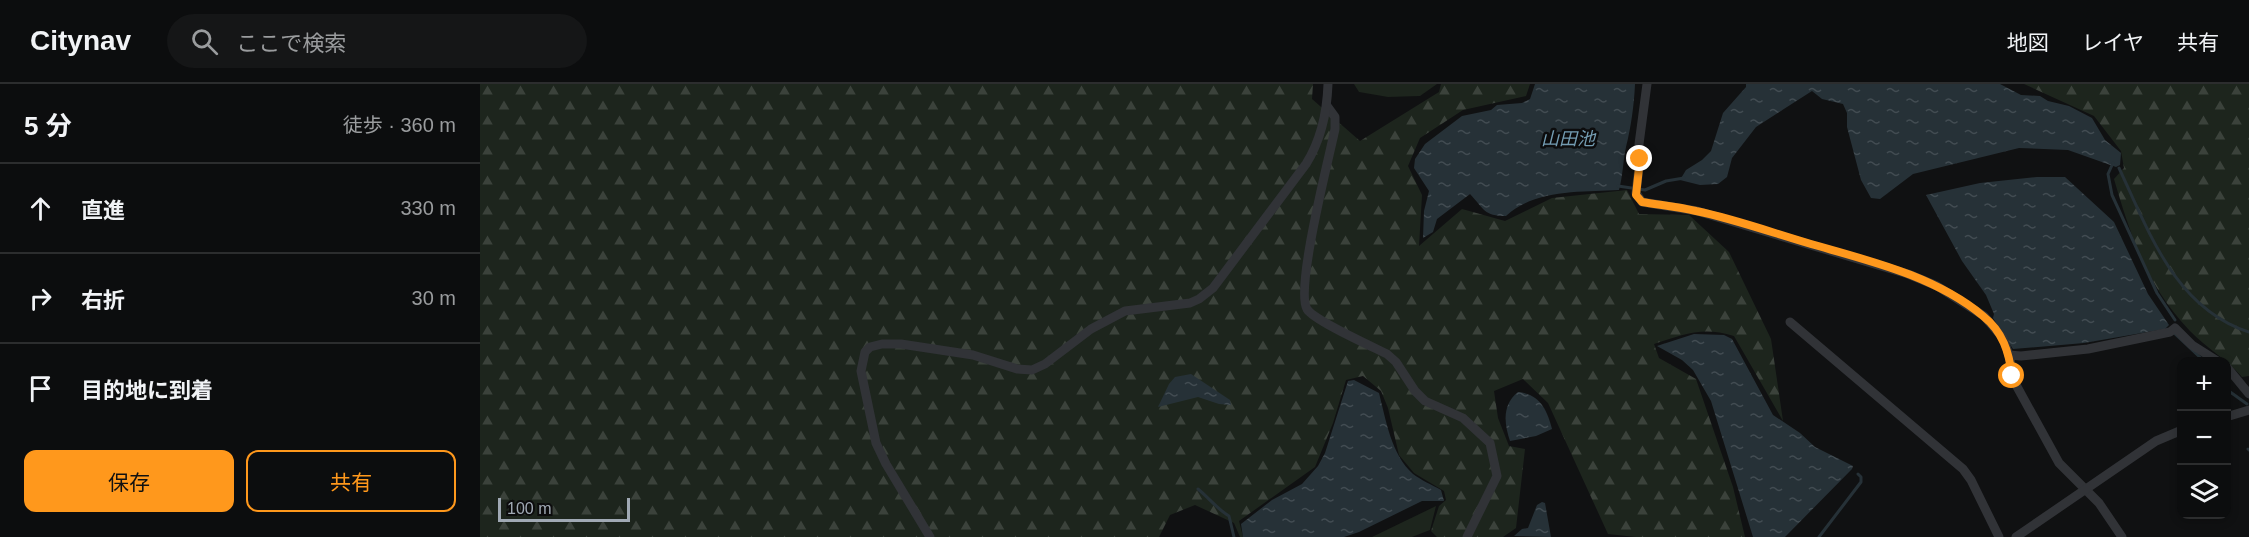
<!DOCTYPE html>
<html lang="ja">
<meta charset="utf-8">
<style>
:root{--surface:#0c0d0e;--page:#151617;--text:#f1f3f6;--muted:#9a9c9e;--line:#2c2d2e;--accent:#ff981c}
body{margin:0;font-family:Helvetica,"Noto Sans JP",sans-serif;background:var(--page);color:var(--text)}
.controls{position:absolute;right:18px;bottom:18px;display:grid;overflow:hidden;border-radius:12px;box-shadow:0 3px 9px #0003}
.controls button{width:54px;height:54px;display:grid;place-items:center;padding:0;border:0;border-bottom:2px solid var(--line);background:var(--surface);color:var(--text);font:30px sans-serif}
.scale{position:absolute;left:18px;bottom:15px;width:132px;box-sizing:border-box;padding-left:6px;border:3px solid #a0a9b4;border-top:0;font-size:16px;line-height:21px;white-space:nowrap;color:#a0a9b4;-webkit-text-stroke:4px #0c0c0d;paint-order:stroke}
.stop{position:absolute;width:18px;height:18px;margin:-14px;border:4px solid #ff981c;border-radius:50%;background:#fff}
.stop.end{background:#ff981c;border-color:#fff;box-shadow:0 2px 6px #0008}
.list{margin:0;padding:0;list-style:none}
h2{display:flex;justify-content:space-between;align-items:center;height:78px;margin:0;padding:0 24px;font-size:26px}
h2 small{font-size:20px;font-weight:400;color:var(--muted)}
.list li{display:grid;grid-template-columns:39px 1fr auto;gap:18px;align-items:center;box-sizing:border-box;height:90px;padding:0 24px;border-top:2px solid var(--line)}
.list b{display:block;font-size:22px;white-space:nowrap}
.list em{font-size:20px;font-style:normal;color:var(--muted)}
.actions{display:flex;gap:12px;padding:18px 24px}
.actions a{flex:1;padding:14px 0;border:2px solid var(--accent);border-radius:12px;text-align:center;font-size:21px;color:var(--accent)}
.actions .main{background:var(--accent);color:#111}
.icon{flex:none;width:33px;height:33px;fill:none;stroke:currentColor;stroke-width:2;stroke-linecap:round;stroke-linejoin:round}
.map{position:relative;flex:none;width:1769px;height:453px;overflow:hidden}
header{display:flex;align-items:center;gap:36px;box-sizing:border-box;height:84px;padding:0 30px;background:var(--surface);border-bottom:2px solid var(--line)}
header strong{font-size:28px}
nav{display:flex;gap:33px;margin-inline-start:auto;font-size:21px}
.search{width:420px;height:54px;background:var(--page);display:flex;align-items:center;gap:15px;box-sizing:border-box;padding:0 21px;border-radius:33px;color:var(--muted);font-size:22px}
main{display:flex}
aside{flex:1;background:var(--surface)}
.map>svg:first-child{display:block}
</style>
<header>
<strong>Citynav</strong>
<div class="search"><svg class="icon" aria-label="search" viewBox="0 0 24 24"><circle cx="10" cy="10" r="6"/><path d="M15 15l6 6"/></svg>ここで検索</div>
<nav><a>地図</a><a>レイヤ</a><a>共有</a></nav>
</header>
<main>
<aside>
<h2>5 分<small>徒歩 · 360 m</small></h2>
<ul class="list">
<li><svg class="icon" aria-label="ahead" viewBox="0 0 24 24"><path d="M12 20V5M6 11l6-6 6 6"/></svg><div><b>直進</b></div><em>330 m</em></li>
<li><svg class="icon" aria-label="right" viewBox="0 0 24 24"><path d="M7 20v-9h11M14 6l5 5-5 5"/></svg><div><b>右折</b></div><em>30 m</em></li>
<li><svg class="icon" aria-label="arrive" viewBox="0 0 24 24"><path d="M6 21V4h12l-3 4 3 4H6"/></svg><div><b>目的地に到着</b></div></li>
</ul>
<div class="actions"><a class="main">保存</a><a>共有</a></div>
</aside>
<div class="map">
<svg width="1769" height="453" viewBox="0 0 1769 453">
<defs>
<pattern id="forest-firs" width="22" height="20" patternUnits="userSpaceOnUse" patternTransform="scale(1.5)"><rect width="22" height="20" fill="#1d251d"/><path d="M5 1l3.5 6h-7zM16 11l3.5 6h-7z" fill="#3b423b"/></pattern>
<pattern id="water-ripples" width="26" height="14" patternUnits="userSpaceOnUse" patternTransform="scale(1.5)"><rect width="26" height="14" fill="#263137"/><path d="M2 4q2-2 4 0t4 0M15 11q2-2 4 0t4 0" fill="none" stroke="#424c52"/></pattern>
</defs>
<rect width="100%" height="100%" fill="#101112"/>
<!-- green -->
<g fill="#1d251d">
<path d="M874,0h83l-17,12 -32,1 -29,-5z"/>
<path d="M956,422l-6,24 -18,7h-40z"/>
</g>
<!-- forest -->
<g fill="url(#forest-firs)">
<path d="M0,0h833l-1,15 48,42 79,-49 2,-8h89l-4,12 -63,14 -43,28 -12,28 14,29 -3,51 43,-37 43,12 47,-23 75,-8 12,24 50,1 40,37 42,87 12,82 -49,-85c-31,-10 -50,-2 -80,8l5,14 37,21 37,108 12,50h-109l-28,-3 -60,-131 -25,-24 -29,12 4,27 11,28 16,3 -9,79 -13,9h-66l-6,-6 8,-25 7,-6 -2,-9 -30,-18 -15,-18 -11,-47 -7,-17 -18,-15 -17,4 -13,43 -18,44 -76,54 4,16h-3l-6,-14 -39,-18 -25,10 -11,22h-679z"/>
<path d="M1544,0h225v292l-7,1c-15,-18 -36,-29 -52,-46 -43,-45 -59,-94 -76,-152l10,-11 -3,-17 -27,-35z"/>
</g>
<!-- water -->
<g fill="url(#water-ripples)">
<path d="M1055,0h100c-1,22 -4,42 -9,63 -3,14 -3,28 -7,43 -37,2 -84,-1 -113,26 -22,0 -22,-7 -36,-22l-33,25 -4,13 -10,6 1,-27 5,-20 -15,-23 1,-9 10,-15 37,-28 29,-6 6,-5 25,-2 8,-4z"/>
<path d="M1266,0h254l21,11 19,1 8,5 21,5 23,12 13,22 16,13 -1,12 -4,2 -48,-17 -49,-2 -106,26 -33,25 -9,-1 -10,-18 -14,-53v-14l-4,-9 -21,-5 -10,-8 -56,36 -24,31 -5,19 -9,7 -18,1 -20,-5 6,-10 16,-10 9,-9 12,-38 23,-26z"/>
<path d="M1557,93h28l49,45 34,72 21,31 -4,4 -81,14 -71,6 -20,-31 1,-4 -8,-19 -24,-34 -36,-66 54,-12z"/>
<path d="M1214,250l30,1 8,4 41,76 27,18 15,14 38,19 -1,3 -67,68h-32l-42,-136 -18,-31 -11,-10 -25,-14z"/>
<path d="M711,290l39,26 1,5 -12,-1 -21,-7 -40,10 11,-23 6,-7z"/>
<path d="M874,296l25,13c7,27 12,61 34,81 8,6 19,11 28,16l3,11h-22l-63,31 -15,5h-101l-2,-13 31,-24 30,-16 16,-18 7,-13 23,-72z"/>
<path d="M1038,308c22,2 29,18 34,37l-16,7 -26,5c-6,-18 -8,-36 8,-49z"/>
<path d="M1062,418l3,1 6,34 -37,-1 8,-7 6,-1 9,-23z"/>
</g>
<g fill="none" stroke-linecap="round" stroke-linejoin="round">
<!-- stream -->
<g stroke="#263137" stroke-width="3">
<path d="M1633,79l-5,11 4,21 45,98 18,27"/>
<path d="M1639,84c30,64 56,140 130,164"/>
<path d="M1138,102l27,4 21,-9 18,-3"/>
<path d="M1692,247l33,31"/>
<path d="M1746,305l21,15"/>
<path d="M1768,365l1,1"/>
<path d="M718,405c11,9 19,20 31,27l5,21"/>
<path d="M1339,453l42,-55v-5l-3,-3"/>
</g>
<!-- minor -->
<g stroke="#313337" stroke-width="9">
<path d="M1167,0l-8,60 1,15 -4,34 6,9 55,9 211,63 29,12 47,30 19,22 6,17 6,28 44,80 40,40 23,34"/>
<path d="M847,22l8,11v12c-6,29 -40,160 -28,180 6,11 66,38 80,45l9,8 19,29 10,10 38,17 27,25 7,33 -30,61"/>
<path d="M1310,238l173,147 8,11 28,57"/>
<path d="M1529,271l12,1 67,-7 82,-17 5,-4 17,17 27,17"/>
<path d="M1746,282l23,28"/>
<path d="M1746,333l23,-7"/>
<path d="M450,453l-44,-73 -10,-21 -15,-72 4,-19 5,-5 12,-3h19l72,11 44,14 15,1 13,-6 46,-35 34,-18 65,-8 9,-4 14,-11 93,-124c15,-24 21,-52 22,-80"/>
<path d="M1536,453l140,-96 26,-11"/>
</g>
</g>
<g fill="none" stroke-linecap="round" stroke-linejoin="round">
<!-- route -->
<path stroke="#ff981c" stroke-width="8" d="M1160,75l-4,36 6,7c18,3 37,5 54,9 39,8 77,22 115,33 59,17 124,32 172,72 20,16 26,36 29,60"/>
</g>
<g text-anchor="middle" stroke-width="5" stroke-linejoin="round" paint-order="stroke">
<!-- water labels -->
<g font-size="18" font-style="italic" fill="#749db3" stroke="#0c0c0d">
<text x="1088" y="61">山田池</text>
</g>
</g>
</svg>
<div class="controls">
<button>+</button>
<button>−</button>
<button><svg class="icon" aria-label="layers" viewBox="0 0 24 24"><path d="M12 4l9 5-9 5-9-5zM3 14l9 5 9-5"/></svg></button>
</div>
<div class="scale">100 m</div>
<div class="stop" style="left:1532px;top:292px"></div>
<div class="stop end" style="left:1160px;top:75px"></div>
</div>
</main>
